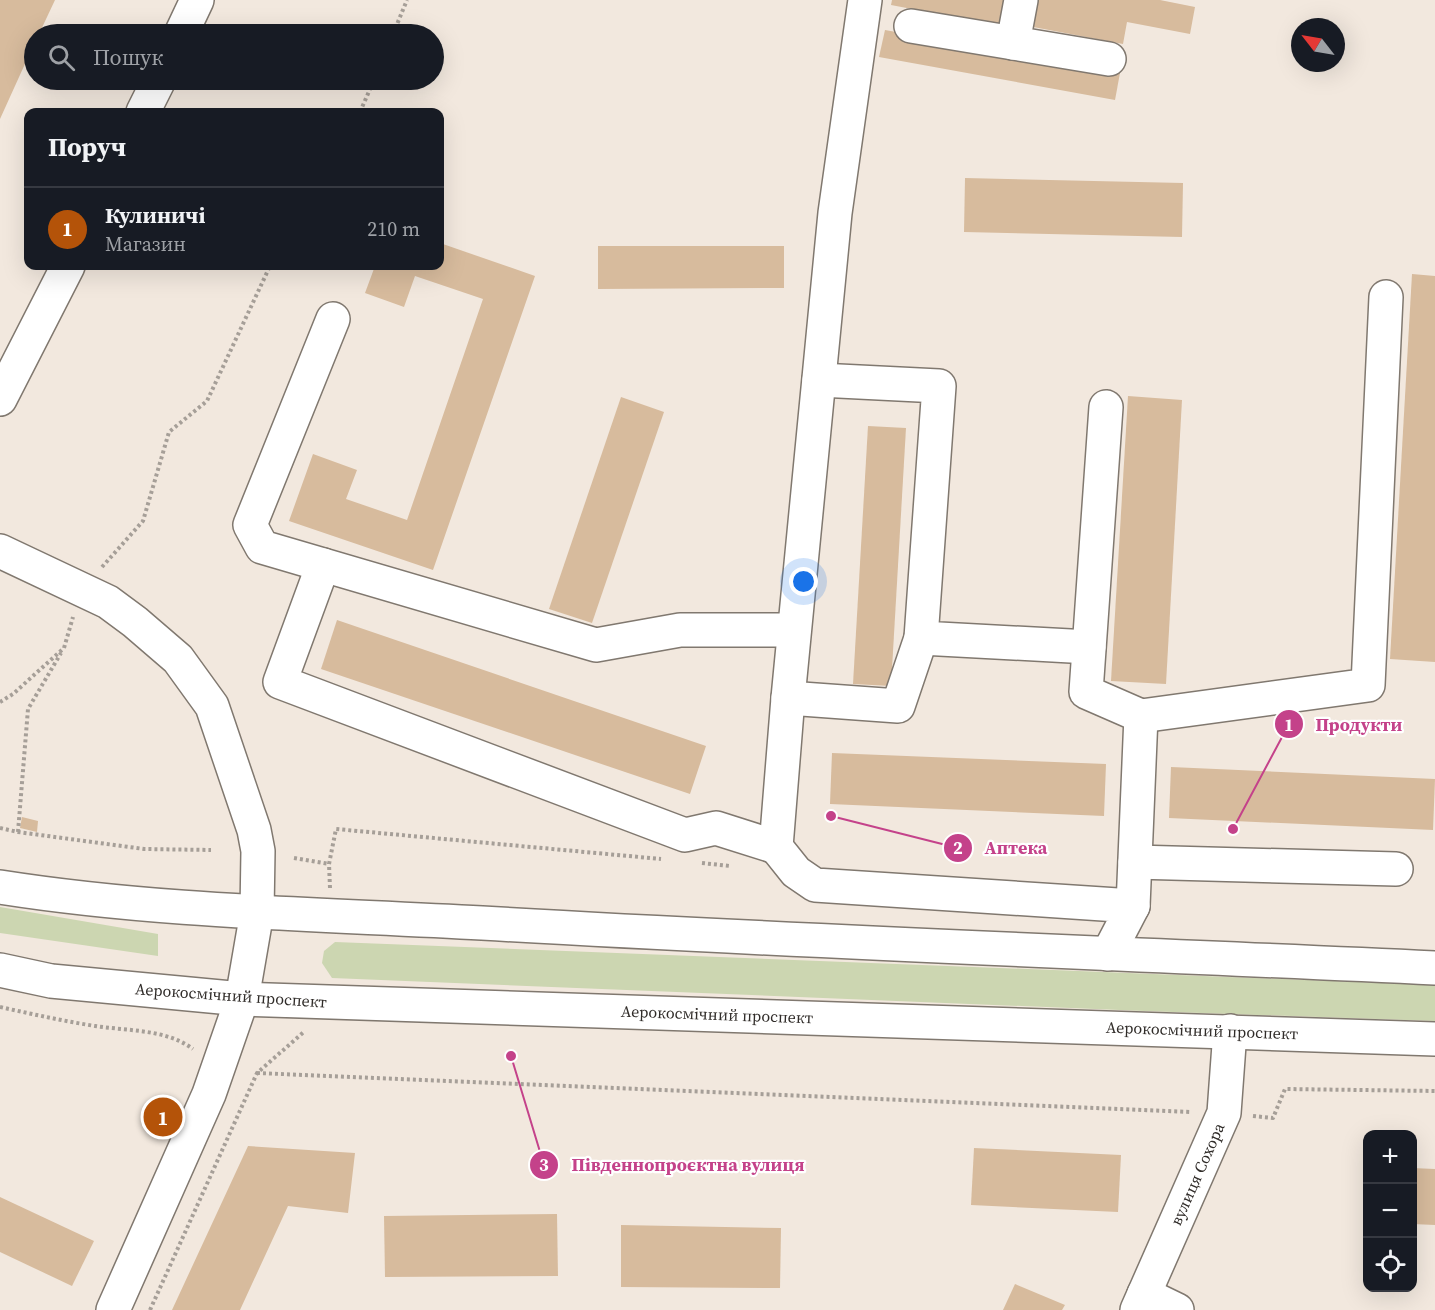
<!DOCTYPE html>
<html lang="uk">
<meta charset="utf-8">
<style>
:root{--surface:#171b24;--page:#242831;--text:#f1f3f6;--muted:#9ea1a6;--line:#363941;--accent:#b45309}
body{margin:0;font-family:"Source Serif 4",serif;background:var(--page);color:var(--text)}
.controls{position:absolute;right:18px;bottom:18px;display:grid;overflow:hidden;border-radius:12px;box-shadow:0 6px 24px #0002}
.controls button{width:54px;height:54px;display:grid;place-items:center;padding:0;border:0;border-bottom:2px solid var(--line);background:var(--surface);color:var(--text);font:30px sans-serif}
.compass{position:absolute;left:1291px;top:18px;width:54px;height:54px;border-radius:50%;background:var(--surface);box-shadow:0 6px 24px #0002;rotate:301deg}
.you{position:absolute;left:804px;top:582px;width:21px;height:21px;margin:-15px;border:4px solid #fff;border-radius:50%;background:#1a73e8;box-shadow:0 0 0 9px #1a73e833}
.badge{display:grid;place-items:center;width:39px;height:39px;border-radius:50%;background:var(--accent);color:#fff;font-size:20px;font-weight:700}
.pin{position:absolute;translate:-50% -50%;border:3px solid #fff;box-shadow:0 2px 6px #0006}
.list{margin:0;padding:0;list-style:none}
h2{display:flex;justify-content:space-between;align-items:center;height:78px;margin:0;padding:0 24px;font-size:26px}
h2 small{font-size:20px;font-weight:400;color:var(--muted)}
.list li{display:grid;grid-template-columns:39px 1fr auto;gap:18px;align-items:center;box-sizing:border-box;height:84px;padding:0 24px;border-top:2px solid var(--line)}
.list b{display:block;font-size:22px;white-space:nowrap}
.list p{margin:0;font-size:20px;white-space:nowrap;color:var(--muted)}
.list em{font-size:20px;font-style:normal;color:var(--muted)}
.icon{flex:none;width:33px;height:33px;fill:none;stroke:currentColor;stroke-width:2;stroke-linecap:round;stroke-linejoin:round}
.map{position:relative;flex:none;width:1435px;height:1310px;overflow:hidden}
.search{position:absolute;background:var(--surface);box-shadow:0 6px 24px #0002;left:24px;top:24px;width:420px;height:66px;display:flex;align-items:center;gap:15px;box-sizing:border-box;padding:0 21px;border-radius:33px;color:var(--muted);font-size:22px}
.panel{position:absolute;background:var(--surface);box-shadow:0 6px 24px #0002;left:24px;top:108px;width:420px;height:162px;border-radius:12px}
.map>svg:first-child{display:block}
</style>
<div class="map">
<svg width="1435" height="1310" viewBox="0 0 1435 1310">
<rect width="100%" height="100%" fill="#f2e8de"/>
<!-- green -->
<g fill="#ccd6b1">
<path d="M0,907l158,27v22l-158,-23z"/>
<path d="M335,942l1100,43v36l-291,-10 -812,-33 -10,-15 2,-12z"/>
</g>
<!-- building -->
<g fill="#d7bb9d">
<path d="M0,0h55l-16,34h-5v10l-34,75z"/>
<path d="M892,0h120l-6,27 -115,-22z"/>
<path d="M1033,0h127l35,7 -5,27 -63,-12 -4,22 -95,-18z"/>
<path d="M885,30l235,43 -5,27 -236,-43z"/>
<path d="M965,178l218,5 -1,54 -218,-5z"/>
<path d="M440,243l95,33 -102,294 -144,-49 24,-67 44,16 -11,29 61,21 76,-221 -68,-23 -11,31 -39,-14 10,-27h65z"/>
<path d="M598,246h186v42l-186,1z"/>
<path d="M1412,274l23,2v386l-45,-3z"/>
<path d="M1128,396l54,4 -16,284 -55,-3z"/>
<path d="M621,397l43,15 -72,211 -43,-14z"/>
<path d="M868,426l38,2 -15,258 -38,-2z"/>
<path d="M337,620l369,126 -16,48 -369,-125z"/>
<path d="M832,753l274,11 -2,52 -274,-12z"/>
<path d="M1171,767l264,12 -2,51 -264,-12z"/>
<path d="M22,817l16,4 -1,11 -17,-4z"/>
<path d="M248,1146l107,7 -7,60 -60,-7 -48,104h-68z"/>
<path d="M974,1148l147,7 -3,57 -147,-7z"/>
<path d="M1412,1168l23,1v56l-23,-1z"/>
<path d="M0,1197l94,44 -22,45 -72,-34z"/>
<path d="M557,1214l1,62 -173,1 -1,-61z"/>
<path d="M621,1225l160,3 -1,60 -159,-1z"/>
<path d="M1015,1284l50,21 -3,5h-59z"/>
</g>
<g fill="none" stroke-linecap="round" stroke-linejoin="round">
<!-- minor casing -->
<g stroke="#80786f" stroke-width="36">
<g id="minor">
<path d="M865,0l-30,213 -47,485 -12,149 20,25 19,13 318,21 -25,48"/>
<path d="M911,26l198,33"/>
<path d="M181,34l16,-34"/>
<path d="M1013,43l8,-43"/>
<path d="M143,112l16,-32"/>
<path d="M333,319l-83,206 12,22 334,98 84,-15h114"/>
<path d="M819,380l120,6 -18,252 168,9"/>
<path d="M0,399l68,-133"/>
<path d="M1106,407l-20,285 55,24 -8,190"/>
<path d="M0,551l108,51 27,20 43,37 34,47 42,124 4,21 -1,61"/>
<path d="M323,565l-43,117 405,153 31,-7 60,19"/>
<path d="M788,698l110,8 23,-68"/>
<path d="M1141,716l227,-31 18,-388"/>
<path d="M1135,862l261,7"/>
<path d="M1144,1294l33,16"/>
<path d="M1137,1310l87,-197 6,-82"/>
</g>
</g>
<!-- major casing -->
<g stroke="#80786f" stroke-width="36">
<g id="major">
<path d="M0,887c159,25 322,27 482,36 318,19 635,30 953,45"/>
<path d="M0,970l51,11 191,18 1193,40"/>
<path d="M113,1310l96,-216 33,-95 15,-87"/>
</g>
</g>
<!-- path -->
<g stroke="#a69f98" stroke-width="4" stroke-dasharray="3 3" stroke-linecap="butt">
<path d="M393,34l14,-34"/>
<path d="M360,112l14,-32"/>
<path d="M102,567l41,-46 26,-89 38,-31 63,-135"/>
<path d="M0,702l13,-8 51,-46 9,-31"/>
<path d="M0,828l18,4 126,17 67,1"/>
<path d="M18,832l10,-123 33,-56"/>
<path d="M294,858l35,6"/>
<path d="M702,863l28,3"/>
<path d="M330,888l-1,-24 7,-35 325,30"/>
<path d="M0,1007c32,7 63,14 95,19 33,5 71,3 98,23"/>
<path d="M257,1073l934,39"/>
<path d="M1253,1116l20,2 12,-29 150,2"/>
<path d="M150,1310l107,-237 48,-42"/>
</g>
<!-- minor -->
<use href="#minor" stroke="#fff" stroke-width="33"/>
<!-- major -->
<use href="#major" stroke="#fff" stroke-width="33"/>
</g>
<g text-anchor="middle" stroke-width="4.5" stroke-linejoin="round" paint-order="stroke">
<!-- street labels -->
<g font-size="16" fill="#302c29" stroke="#fff">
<text transform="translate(231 995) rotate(4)" y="6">Аерокосмічний проспект</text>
<text transform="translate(717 1014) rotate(2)" y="6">Аерокосмічний проспект</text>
<text transform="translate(1202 1030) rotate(2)" y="6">Аерокосмічний проспект</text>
<text transform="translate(1197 1174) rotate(-66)" y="6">вулиця Сохора</text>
</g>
</g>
<!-- callouts -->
<path fill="none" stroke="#c4428a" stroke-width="2" d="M1233 829L1289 724M831 816L958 848M511 1056L544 1165"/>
<g fill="#c4428a" stroke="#fff" stroke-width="2">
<circle cx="1233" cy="829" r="6"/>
<circle cx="831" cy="816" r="6"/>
<circle cx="511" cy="1056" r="6"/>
<circle cx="1289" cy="724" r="15"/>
<circle cx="958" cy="848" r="15"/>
<circle cx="544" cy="1165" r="15"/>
</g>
<g font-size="18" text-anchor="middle" font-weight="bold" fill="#fff">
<text x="1289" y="731">1</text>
<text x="958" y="854">2</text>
<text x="544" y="1171">3</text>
</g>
<g font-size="18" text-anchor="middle" font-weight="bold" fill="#c4428a" stroke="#fff" stroke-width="4.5" stroke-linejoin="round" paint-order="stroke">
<text x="1359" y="731">Продукти</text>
<text x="1016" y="854">Аптека</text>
<text x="688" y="1171">Південнопроєктна вулиця</text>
</g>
</svg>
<div class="controls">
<button>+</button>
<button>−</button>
<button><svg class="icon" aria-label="locate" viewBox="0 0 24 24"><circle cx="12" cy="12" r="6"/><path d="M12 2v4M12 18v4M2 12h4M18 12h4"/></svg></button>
</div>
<svg class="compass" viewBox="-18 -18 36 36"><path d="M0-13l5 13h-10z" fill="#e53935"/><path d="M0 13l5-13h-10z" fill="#9ea1a6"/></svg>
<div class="you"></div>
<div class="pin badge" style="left:163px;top:1117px">1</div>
<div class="search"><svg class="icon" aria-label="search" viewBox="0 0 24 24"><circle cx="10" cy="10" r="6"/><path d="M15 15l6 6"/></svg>Пошук</div>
<section class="panel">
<h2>Поруч<small></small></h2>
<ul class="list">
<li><span class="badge">1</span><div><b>Кулиничі</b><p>Магазин</p></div><em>210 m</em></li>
</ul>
</section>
</div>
